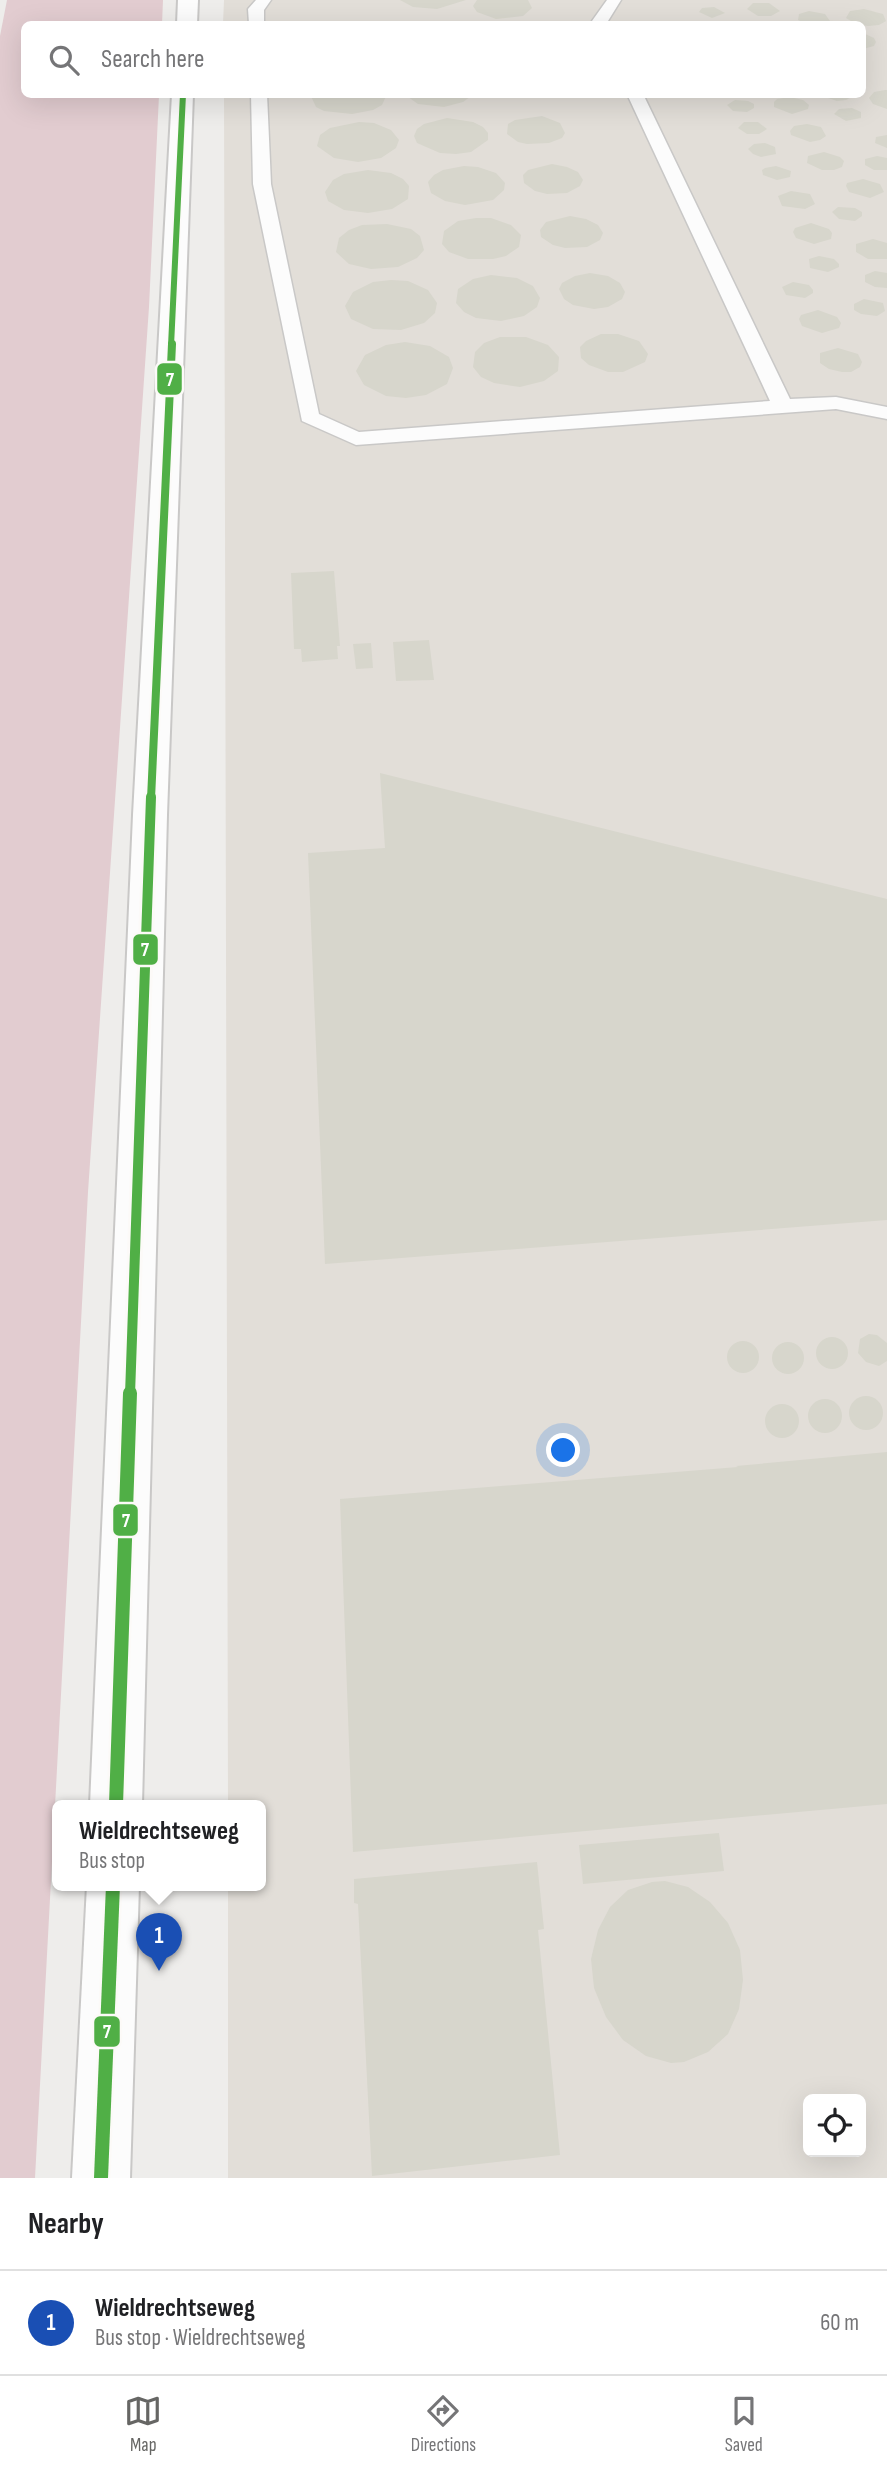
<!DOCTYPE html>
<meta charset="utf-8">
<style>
:root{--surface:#fff;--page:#f6f6f6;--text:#202124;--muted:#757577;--line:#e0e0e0;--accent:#666664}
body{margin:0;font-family:"Sofia Sans Condensed",sans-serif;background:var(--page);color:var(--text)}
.controls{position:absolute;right:21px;bottom:21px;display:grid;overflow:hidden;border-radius:10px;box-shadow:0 7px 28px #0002}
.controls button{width:63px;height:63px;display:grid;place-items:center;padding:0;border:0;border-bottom:2px solid var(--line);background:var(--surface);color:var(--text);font:35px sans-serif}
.you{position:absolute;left:564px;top:1451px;width:24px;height:24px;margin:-18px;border:5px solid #fff;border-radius:50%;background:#1a73e8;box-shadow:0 0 0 10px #1a73e833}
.badge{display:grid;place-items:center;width:46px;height:46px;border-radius:50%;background:var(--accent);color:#fff;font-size:23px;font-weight:700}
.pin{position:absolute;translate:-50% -58px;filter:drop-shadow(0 2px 4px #0008)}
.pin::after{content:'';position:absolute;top:37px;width:24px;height:21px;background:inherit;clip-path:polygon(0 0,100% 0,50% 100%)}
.popup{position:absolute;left:52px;top:1800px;width:214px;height:91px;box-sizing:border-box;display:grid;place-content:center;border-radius:10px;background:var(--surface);filter:drop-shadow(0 2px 5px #0005);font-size:23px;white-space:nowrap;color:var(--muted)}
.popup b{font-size:26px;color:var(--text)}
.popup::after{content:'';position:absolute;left:50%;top:100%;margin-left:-14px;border:14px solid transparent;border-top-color:var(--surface)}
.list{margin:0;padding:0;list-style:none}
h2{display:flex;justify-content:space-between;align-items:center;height:91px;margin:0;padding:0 28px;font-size:30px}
h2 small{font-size:23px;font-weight:400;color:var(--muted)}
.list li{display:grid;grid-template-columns:46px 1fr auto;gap:21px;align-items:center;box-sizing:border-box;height:105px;padding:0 28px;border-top:2px solid var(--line)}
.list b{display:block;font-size:26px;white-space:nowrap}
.list p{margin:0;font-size:23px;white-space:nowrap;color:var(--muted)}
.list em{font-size:23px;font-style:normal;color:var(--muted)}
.icon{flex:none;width:38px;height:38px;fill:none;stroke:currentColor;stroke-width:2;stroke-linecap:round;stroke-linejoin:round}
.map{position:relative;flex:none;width:887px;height:2178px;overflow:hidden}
.search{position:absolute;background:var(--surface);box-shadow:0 7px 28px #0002;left:21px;right:21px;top:21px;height:77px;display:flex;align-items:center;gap:18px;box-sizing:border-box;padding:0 24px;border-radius:10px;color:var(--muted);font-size:26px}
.sheet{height:196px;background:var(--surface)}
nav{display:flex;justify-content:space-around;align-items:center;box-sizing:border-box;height:98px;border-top:2px solid var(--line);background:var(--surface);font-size:19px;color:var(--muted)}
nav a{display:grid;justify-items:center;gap:4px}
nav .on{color:var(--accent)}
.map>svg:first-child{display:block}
</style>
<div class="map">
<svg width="887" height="2178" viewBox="0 0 887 2178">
<rect width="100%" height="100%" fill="#eeedeb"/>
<!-- built -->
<path fill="#e2ded8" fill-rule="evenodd" d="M224,0h663v2178h-659v-293h32v-80h-32l-4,-1710 638,-1v-70h-639zM808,2099h53v53h-53z"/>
<!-- green -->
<path fill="#e2ccd0" d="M7,0h156l-1,24h-138v70l135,1 -10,212 -61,885 -53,986h-35v-2142z"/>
<!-- building -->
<g fill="#d7d6cc">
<path d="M400,0h66l-29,9 -24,-2z"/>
<path d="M477,0h51l4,8 -9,8 -27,3 -19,-7 -4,-6z"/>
<path d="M753,3h16l11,8 -9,5h-13l-11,-7z"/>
<path d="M714,7l11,6 -13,5 -13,-6 3,-4z"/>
<path d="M864,9l19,5 3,7 -7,4 -11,1 -12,-2 -10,-6 4,-7z"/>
<path d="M809,11l16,3 5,7 -6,3h-17l-9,-4 1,-6z"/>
<path d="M863,33l11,5 2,4 -2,4 -11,3z"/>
<path d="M885,90h2v19l-14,-5 -4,-6 5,-6z"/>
<path d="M310,94h77l-5,11 -9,5 -21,4 -28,-3 -8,-4z"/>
<path d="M404,94h70l-11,8 -19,5 -26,-3z"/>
<path d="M816,94h41l-11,6 -9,1z"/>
<path d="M790,97l13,3 6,5 -1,4 -16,5 -18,-7v-5l3,-3z"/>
<path d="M735,100l13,1 6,3v4l-7,4 -14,-1 -6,-6z"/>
<path d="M852,108l9,4v6l-15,3 -12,-7 5,-5z"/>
<path d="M542,116l18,7 5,10 -3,5 -13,5 -22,1 -9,-2 -11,-8 1,-10 7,-4z"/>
<path d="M447,118l26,4 10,5 5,6v7l-17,12 -15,2 -16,-1 -23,-10 -3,-7 3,-7 7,-5z"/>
<path d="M359,122l15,1 17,7 8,10 -3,8 -15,10 -23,4 -24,-4 -17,-12 3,-11 10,-7z"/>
<path d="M744,122h14l9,7 -8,5h-12l-9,-6z"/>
<path d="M807,124l14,3 5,9 -6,4 -10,2 -19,-7 -1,-4 4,-5z"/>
<path d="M887,135v13l-12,-5 1,-6z"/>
<path d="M765,143l10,4 1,7 -15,3 -8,-3 -5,-5 6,-5z"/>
<path d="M824,152l16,5 4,4 -2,6 -8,3h-12l-15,-7 1,-7z"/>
<path d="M877,156l10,2v12h-13l-9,-5v-6z"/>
<path d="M552,164l15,3 11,5 5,8 -3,6 -13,7 -20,1 -12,-3 -11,-8 -1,-8 5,-5z"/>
<path d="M464,166l14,1 18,6 9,10 -1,7 -11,10 -28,5 -20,-4 -14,-8 -3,-11 6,-7 9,-5z"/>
<path d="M776,166l15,5 -1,6 -13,3 -14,-5 -1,-5 3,-2z"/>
<path d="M368,170l23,3 12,6 6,7 -1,13 -16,10 -24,4 -24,-3 -16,-9 -3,-9 8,-12 11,-6z"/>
<path d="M863,179l17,5 4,8 -14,6 -21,-6 -3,-6 1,-3z"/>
<path d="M791,191l19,3 5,10 -10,5 -23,-3 -4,-10z"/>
<path d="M838,207l17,1 7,4v4l-7,5 -16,-2 -7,-7z"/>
<path d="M570,216l16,3 12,6 5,8 -3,7 -13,7 -22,1 -12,-3 -12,-8 -1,-7 6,-8z"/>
<path d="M476,218h15l20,7 10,10 -2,12 -13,9 -13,3h-25l-19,-7 -7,-8 2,-13 14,-10z"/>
<path d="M811,223l18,6 3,4 -1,6 -17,5 -18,-6 -3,-6 2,-4z"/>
<path d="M387,224l24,5 9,7 4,14 -7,8 -19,9 -27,2 -22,-5 -13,-12 3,-14 10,-8 13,-5z"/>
<path d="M873,239l14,4v16h-19l-12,-7v-8z"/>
<path d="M819,256l15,3 5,5v3l-11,5 -18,-4 -1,-9z"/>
<path d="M875,271l12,2v15l-12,-1 -10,-5v-7z"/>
<path d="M590,273l18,3 12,7 5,9 -3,7 -14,8 -14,2 -21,-4 -9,-6 -5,-10 3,-6 13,-7z"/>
<path d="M491,275l26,3 16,8 7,12 -3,9 -13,9 -23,5 -25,-3 -12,-6 -8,-9 2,-14 15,-10z"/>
<path d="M391,280l17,1 20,9 9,13 -2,10 -11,10 -23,7 -28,-1 -22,-10 -6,-13 8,-14 20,-10z"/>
<path d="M793,282l16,3 4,5v3l-8,5 -19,-3 -4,-8z"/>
<path d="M864,299l19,4 2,8 -8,5 -16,-2 -7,-4v-6z"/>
<path d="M818,310l19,7 4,6 -2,5 -17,5 -20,-7 -3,-7 2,-4z"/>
<path d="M601,334h17l21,7 9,13 -3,8 -22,10h-15l-19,-7 -8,-7 -1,-11 6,-6z"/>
<path d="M500,337h26l22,8 11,12 -1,14 -14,10 -24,6 -26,-4 -13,-6 -8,-10 2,-15 9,-9z"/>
<path d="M405,342l25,4 19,11 4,11 -6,16 -21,11 -20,3 -20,-2 -22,-11 -8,-14 9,-16 21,-10z"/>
<path d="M838,348l20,6 4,8 -2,5 -9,5h-9l-13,-3 -9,-6v-10z"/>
<path d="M334,571l6,75h-3l1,13 -36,3 -1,-13h-7l-3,-76z"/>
<path d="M429,640l5,40 -38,1 -3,-39z"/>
<path d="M371,643l2,25 -17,1 -3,-25z"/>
<path d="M380,773l507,126v321l-562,44 -17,-411 77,-5z"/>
<path d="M869,1334l8,1 10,8v18l-8,5 -13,-4 -8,-9 2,-14z"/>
<circle cx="832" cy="1353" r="16"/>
<circle cx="743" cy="1357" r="16"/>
<circle cx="788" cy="1358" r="16"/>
<circle cx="866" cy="1413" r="17"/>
<circle cx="825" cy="1416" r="17"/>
<circle cx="782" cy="1421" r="17"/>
<path d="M887,1452v352l-534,48 -13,-353 398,-32 -2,-1z"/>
<path d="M719,1833l5,38 -141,13 -4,-39z"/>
<path d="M537,1862l7,67 -6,1 22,225 -188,21 -14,-272 -4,-1v-24z"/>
<path d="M665,1881l23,6 22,15 18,21 12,27 3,30 -4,29 -11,25 -20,18 -24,10 -13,1 -25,-7 -23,-16 -17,-23 -12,-29 -3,-29 7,-29 12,-23 18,-17 24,-8z"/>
</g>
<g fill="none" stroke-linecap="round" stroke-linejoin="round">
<!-- lane casing -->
<g stroke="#c9c8c7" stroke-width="3">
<g id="lane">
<path d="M256,0h15l-7,10v14h-15l-1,-15z"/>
<path d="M607,0h14l-13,21v3h-14l-2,-3z"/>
<path d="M251,94h16l4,90 48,230 40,18 411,-31 -143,-307h16l147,305 46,-2 51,10v12l-51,-10 -480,36 -54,-24 -49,-237z"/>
</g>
</g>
<!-- secondary casing -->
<g stroke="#c9c8c7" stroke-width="4">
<g id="secondary">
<path d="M178,0h20l-1,24h-20z"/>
<path d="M172,94h21l-26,721 -25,990h-52l43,-990z"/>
<path d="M87,1885h52l-9,293h-58z"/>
</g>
</g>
<!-- lane -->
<use href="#lane" fill="#fcfcfc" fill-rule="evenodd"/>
<!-- secondary -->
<use href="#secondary" fill="#fcfcfc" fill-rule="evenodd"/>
<!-- bus-1-far3 casing -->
<g stroke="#fcfaf8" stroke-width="9">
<path id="bus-1-far3" d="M171,346l12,-252"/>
</g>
<!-- bus-1-far2 casing -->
<g stroke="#fcfaf8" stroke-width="12">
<path id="bus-1-far2" d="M151,799l21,-455"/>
</g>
<!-- bus-1-far1 casing -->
<g stroke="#fcfaf8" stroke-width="16">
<path id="bus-1-far1" d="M130,1395l21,-598"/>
</g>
<!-- bus-1 casing -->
<g stroke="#fcfaf8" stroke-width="19">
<g id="bus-1">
<path d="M116,1805l14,-412"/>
<path d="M101,2178l12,-293"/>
</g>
</g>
<!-- bus-1-far3 -->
<use href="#bus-1-far3" stroke="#50af46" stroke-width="6"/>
<!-- bus-1-far2 -->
<use href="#bus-1-far2" stroke="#50af46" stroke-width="8"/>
<!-- bus-1-far1 -->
<use href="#bus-1-far1" stroke="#50af46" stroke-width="10"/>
<!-- bus-1 -->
<use href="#bus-1" stroke="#50af46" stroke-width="14"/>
</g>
<g stroke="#fcfaf8" stroke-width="2.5">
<rect x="156" y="362" width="27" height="34" rx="7" fill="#50af46"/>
<rect x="132" y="933" width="27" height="33" rx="7" fill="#50af46"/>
<rect x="112" y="1503" width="27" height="34" rx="7" fill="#50af46"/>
<rect x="93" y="2015" width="28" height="33" rx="7" fill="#50af46"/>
</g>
<g font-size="19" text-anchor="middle" font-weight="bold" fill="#fff">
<text x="170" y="386">7</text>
<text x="145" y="956">7</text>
<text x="126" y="1527">7</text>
<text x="107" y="2038">7</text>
</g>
</svg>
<div class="controls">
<button><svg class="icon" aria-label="locate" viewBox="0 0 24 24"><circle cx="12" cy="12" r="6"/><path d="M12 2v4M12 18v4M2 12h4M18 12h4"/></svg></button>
</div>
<div class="you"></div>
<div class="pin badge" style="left:159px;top:1971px;background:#1a4fb4">1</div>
<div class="popup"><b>Wieldrechtseweg</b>Bus stop</div>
<div class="search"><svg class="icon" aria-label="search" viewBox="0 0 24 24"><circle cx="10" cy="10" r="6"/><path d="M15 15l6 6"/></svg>Search here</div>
</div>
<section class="sheet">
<h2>Nearby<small></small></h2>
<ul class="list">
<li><span class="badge" style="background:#1a4fb4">1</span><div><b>Wieldrechtseweg</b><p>Bus stop · Wieldrechtseweg</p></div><em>60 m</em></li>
</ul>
</section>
<nav>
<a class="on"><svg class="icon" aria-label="map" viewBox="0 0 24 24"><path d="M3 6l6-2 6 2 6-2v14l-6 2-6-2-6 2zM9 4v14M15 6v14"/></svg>Map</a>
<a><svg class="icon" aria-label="directions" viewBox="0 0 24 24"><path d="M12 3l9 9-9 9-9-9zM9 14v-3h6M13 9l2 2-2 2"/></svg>Directions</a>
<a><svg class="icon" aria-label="saved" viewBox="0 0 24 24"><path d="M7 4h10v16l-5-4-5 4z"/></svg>Saved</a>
</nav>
